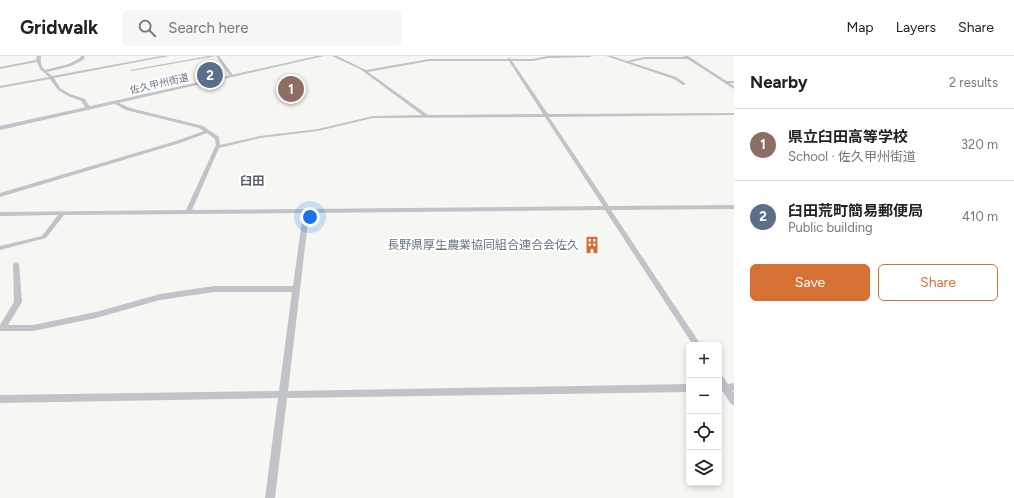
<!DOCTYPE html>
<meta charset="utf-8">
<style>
:root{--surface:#fff;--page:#f6f6f6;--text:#222;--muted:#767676;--line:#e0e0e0;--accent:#d57135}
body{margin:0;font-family:Figtree,"Noto Sans JP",sans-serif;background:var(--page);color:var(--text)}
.controls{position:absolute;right:12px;bottom:12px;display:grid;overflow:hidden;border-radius:6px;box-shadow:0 2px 6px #0003}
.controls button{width:36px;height:36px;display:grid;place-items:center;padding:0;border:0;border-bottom:1px solid var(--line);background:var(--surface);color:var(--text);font:20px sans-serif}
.you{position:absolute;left:310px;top:161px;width:14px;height:14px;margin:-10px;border:3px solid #fff;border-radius:50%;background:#1a73e8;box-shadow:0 0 0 6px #1a73e833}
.badge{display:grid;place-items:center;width:26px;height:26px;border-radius:50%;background:var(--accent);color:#fff;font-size:13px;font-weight:700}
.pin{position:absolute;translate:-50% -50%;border:2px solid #fff;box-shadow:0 1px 4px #0006}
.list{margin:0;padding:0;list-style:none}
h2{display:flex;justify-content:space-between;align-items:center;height:52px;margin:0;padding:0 16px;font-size:17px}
h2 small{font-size:13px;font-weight:400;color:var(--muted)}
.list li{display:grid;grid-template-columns:26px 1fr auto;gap:12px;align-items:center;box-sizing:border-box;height:72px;padding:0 16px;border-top:1px solid var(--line)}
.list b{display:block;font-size:15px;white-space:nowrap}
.list p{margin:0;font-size:13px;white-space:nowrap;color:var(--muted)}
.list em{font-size:13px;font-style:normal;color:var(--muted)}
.actions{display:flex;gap:8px;padding:12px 16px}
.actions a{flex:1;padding:9px 0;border:1px solid var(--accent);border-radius:6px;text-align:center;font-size:14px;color:var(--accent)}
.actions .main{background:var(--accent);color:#fff}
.icon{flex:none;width:22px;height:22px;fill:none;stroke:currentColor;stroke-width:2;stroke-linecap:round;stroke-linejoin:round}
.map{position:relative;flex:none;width:734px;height:442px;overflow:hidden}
header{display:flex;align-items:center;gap:24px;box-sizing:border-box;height:56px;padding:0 20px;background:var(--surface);border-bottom:1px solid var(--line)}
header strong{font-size:19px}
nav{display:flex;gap:22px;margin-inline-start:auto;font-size:14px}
.search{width:280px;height:36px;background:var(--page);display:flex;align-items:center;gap:10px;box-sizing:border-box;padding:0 14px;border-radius:6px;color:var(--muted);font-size:15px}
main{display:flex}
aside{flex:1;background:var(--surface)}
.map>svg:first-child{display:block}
</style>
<header>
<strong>Gridwalk</strong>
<div class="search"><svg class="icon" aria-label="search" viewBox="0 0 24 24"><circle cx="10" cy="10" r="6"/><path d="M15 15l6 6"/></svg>Search here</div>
<nav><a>Map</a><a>Layers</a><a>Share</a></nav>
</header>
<main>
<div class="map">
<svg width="734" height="442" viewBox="0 0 734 442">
<rect width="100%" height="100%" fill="#f6f6f3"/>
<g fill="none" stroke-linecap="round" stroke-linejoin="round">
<!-- minor -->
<g fill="#c0c3c7" fill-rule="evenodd">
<path d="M37,0h4c-1,6 0,10 4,14l24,-6 11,-6 1,-2h4l-2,4 -12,6 -24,6 5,4 109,-20h8l-115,22 6,10 10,6 15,5 6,10 -2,1h-2l-6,-9 -13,-5 -10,-6 -8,-11 -50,9v-2l49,-9 -9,-8 -3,-7 -37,7v-2l36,-7z"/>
<path d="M208,0h11l14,19 -1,1h-2l-14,-20 -84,15 -2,-1z"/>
<path d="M332,0h5l29,14 63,-11h78l2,-1 2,1h22l15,-3h44l-2,1 -42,1 -15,3h-21l36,53 186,-1v2l-185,2 60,89 125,-1v4l-123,1 90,135h-8l-88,-135 -296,3 -21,178 401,-7v8l-402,6 -12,100h-10l13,-100 -278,5v-8l279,-4 13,-99h-78l-54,8 -64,18 -63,13h-33v-6l14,-23 -1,-38 3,-2 3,2 3,38 -14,23h25l63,-13 64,-18 54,-8h79l10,-73 -239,2 -18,23 -46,12v-4l42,-10 16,-21 -58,1v-4l186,-2 30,-65 -1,-6 -8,-6 -27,10 -180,54v-4l176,-52 28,-10 -5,-3 -73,-18 -11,-6v-2h2l13,6 73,18 16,11 1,8 40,-9 58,-7 55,-13 49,-1 -62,-46zM429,5h80l34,53 -115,1 -60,-43zM545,61l58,89 -411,4 27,-62 41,-10 58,-7 55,-13z"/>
<path d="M606,0h6l14,5 19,-4h44l-1,2h-43l-15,3 46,15 10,7 -3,1 -9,-6z"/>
<path d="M726,25h8v2h-9l-1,-1z"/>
<path d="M719,318l3,1 6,9 6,-1v8h-2l2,2v12l-3,-1 -8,-12h-4z"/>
</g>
<!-- tertiary -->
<g fill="#c0c3c7" fill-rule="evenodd">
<path d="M317,0h7l-324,74v-4z"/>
<path d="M683,0h5l46,30v3z"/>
</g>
</g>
<!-- icons -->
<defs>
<g id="building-bare" transform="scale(1.38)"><path d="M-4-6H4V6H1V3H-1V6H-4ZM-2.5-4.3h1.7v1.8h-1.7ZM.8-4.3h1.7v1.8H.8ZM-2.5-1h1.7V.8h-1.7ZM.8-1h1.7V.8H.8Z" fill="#d57135" stroke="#fff" stroke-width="2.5" paint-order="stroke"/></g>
</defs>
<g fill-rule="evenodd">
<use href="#building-bare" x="592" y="189"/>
</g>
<g text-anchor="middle" stroke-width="4" stroke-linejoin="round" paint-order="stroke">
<!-- far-street labels -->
<g font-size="10" fill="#687382" stroke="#fff">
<text transform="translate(159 27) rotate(-13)" y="4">佐久甲州街道</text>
</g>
<!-- far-quarter labels -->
<g font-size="12" font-weight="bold" fill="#555d68" stroke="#fff">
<text x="252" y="129">臼田</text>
</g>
<!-- poi labels -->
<g font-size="12" fill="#687382" stroke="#fff" text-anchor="end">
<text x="579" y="193">長野県厚生農業協同組合連合会佐久</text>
</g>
</g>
</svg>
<div class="controls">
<button>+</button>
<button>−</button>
<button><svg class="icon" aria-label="locate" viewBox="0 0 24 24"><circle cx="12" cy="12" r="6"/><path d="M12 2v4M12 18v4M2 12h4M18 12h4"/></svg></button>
<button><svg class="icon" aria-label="layers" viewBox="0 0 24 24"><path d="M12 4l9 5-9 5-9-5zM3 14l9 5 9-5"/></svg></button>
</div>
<div class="you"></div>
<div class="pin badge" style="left:291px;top:33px;background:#8d6e63">1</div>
<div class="pin badge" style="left:210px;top:19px;background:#5c6f8a">2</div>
</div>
<aside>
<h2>Nearby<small>2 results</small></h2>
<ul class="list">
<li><span class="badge" style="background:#8d6e63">1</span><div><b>県立臼田高等学校</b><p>School · 佐久甲州街道</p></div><em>320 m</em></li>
<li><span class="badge" style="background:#5c6f8a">2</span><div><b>臼田荒町簡易郵便局</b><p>Public building</p></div><em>410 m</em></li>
</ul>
<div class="actions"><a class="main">Save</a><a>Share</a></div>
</aside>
</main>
